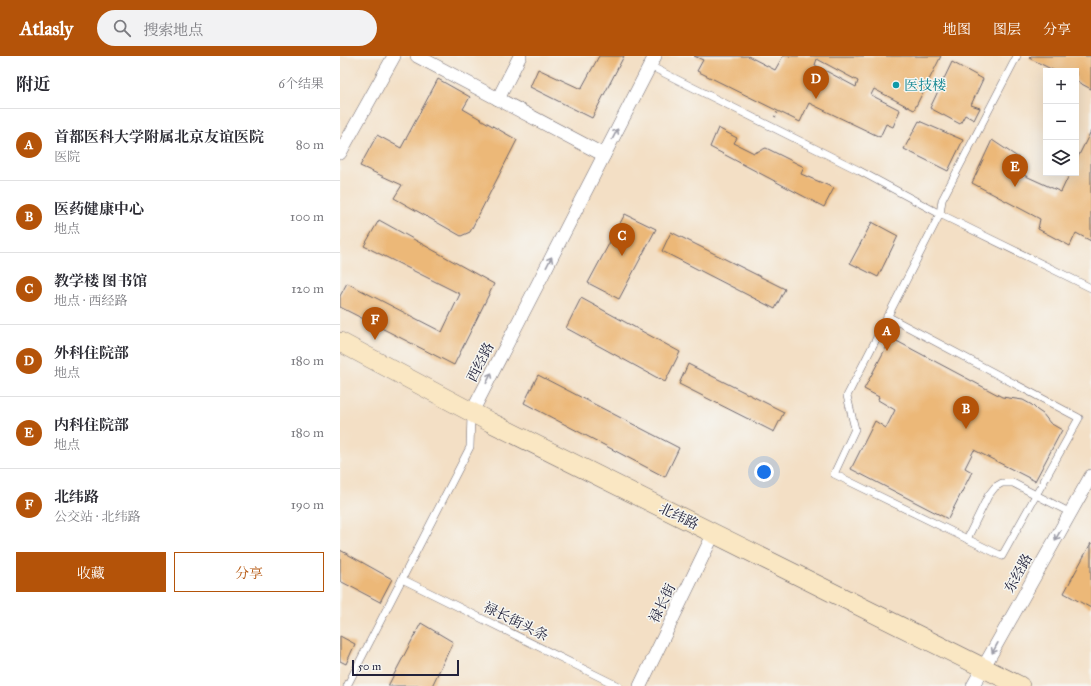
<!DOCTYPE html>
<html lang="zh">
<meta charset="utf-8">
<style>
:root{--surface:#fff;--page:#f2f2f3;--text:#2b2b33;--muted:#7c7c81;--line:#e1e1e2;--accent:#b45309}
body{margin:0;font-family:"IM FELL Great Primer","Noto Serif SC",serif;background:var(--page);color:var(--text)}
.controls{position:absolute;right:12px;top:12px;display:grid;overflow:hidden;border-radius:0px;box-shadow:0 4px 16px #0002}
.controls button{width:36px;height:36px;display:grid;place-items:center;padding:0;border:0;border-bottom:1px solid var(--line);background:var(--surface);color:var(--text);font:20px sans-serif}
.scale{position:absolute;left:12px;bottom:10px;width:107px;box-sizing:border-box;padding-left:4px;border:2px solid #22223b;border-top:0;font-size:11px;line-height:14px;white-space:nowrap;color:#22223b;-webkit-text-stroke:3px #f6f6f2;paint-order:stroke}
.you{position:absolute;left:424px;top:416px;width:14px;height:14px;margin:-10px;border:3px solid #fff;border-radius:50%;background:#1a73e8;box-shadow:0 0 0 6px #1a73e833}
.badge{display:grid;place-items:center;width:26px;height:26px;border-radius:50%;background:var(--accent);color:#fff;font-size:13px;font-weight:700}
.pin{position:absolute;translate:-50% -33px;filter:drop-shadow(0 1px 2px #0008)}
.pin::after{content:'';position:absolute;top:21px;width:14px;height:12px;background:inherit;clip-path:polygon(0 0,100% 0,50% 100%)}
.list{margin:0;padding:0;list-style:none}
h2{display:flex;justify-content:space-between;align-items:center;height:52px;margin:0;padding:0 16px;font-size:17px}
h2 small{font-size:13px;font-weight:400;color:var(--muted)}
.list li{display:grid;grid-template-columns:26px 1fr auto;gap:12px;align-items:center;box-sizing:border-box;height:72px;padding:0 16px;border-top:1px solid var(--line)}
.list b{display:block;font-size:15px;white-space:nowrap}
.list p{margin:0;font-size:13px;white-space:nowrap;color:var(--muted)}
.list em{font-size:13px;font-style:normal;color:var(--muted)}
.actions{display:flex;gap:8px;padding:12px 16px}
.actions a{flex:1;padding:9px 0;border:1px solid var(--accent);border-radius:0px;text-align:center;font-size:14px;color:var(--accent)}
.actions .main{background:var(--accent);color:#fff}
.icon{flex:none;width:22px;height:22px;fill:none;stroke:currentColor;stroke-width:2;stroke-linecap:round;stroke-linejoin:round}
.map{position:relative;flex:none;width:751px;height:630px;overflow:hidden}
header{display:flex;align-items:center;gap:24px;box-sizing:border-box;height:56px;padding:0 20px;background:var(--accent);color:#fff}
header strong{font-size:19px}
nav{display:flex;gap:22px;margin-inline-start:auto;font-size:14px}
.search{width:280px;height:36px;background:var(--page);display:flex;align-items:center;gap:10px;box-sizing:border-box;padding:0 14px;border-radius:22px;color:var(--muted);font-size:15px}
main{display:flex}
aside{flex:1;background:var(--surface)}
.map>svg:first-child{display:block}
</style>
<header>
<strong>Atlasly</strong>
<div class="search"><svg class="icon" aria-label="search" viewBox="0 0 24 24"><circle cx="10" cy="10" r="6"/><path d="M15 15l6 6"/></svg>搜索地点</div>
<nav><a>地图</a><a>图层</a><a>分享</a></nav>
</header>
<main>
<aside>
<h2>附近<small>6个结果</small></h2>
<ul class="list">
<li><span class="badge">A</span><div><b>首都医科大学附属北京友谊医院</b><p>医院</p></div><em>80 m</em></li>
<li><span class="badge">B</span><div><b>医药健康中心</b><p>地点</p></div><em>100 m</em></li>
<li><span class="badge">C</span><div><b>教学楼 图书馆</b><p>地点 · 西经路</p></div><em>120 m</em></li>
<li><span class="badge">D</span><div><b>外科住院部</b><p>地点</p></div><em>180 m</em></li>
<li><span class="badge">E</span><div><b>内科住院部</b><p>地点</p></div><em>180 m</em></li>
<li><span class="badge">F</span><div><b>北纬路</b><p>公交站 · 北纬路</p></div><em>190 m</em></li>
</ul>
<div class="actions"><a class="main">收藏</a><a>分享</a></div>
</aside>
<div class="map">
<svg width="751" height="630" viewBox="0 0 751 630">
<rect width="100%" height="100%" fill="#f6f6f2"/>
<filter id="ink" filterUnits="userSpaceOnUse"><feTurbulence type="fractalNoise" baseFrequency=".025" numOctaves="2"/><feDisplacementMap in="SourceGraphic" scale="8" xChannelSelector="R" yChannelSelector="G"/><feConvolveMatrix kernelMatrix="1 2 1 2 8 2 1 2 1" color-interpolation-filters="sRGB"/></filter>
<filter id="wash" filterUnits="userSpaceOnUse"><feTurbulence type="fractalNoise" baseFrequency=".012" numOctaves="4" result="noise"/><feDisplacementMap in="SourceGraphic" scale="16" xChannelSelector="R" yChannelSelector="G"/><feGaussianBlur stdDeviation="0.9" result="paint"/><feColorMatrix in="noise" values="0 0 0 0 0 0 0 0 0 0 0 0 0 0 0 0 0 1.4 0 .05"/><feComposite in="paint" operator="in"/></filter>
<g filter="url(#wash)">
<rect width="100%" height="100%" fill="#f3dfc5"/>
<g id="blocks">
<!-- building -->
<g fill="#ecb878" fill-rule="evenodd">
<path d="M259,0h25l-32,62 -62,-31 8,-18 43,20z"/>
<path d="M354,0h54l27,14 8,-14h158l-27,54 -40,-21 -3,6 29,15 -7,17 -7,-3 -6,13 -71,-34 -9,19 -103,-51 6,-11zM477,3l41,22 -2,6 -41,-22z"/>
<path d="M691,0h60v33l-15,-8v-10h-21l-26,-13z"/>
<path d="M612,6l31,17 -12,26 9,3 -6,12 -9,-5 -5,9 -30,-16z"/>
<path d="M98,23l32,18 -7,12 54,31 -47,92 -9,4 -67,-38 8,-13 -42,-19 17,-31 24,13z"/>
<path d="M579,65l44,19 -15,31 -44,-22z"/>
<path d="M378,72l19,10 -3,5 20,10 12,-5 38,19 -3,7 33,14 -10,19 -114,-60z"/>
<path d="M751,75v110l-15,-8 -6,13 -32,-17 2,-10 -68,-36 20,-43 27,18 -2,14 44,20 9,-19h6v-12z"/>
<path d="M285,158l31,15 -37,70 -31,-16z"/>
<path d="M39,164l115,64 -40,81 -114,-58v-11l7,-13 95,49 18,-38 -96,-48z"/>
<path d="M532,166l26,14 -20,41 -28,-14z"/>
<path d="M331,176l114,57 -10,20 -113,-58z"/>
<path d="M241,242l99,54 -15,30 -99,-54z"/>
<path d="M551,282l111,59 21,3 9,5 5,5 6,4 7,9 12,7 -27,51 -61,-31 -9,18 7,4 -24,47 -97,-50 24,-48 11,7 9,-18 -17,-10 1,-3 -15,-8z"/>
<path d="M348,308l96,48 -10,20 -95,-48z"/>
<path d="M198,319l141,73 -14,29 -141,-74z"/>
<path d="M751,487v65l-27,-15z"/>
<path d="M0,494l52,29 -12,23 -40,-21z"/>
<path d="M81,567l32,19 -21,44h-44z"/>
<path d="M0,580l15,8 -9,20 -6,-3z"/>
</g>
</g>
</g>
<g filter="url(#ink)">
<use href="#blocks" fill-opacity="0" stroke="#6b646b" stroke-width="1"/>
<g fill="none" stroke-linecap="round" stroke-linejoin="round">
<!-- lane casing -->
<g stroke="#6b646b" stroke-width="8">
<g id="lane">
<path d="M310,10l208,104 82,44 151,74"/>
<path d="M547,260l192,102 -77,138 -168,-82 21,-45 -8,-33 93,-182 2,-14 75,-144"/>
<path d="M627,483l21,-43 7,-9 7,-4h11l58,30"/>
<path d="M62,523l216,107"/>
<path d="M7,630l123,-239 1,-32"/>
</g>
</g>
<!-- street casing -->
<g stroke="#6b646b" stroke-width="14">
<g id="street">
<path d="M77,0l187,99"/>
<path d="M158,43l22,-43"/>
<path d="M0,97l54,-97"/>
<path d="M132,356l183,-356"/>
<path d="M300,630l74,-153"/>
<path d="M633,630l118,-210"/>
</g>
</g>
<!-- secondary casing -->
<g stroke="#6b646b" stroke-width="20">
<path id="secondary" d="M0,286l150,80 530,264"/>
</g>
<!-- path -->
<path stroke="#6b646b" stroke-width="2.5" stroke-dasharray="1 3" stroke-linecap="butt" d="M435,61l3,-6"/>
<!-- lane -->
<use href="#lane" stroke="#fff" stroke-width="7"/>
<!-- street -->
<use href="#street" stroke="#fff" stroke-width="13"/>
<!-- secondary -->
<use href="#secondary" stroke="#fae7c3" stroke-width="19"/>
</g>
<!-- one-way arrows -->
<defs><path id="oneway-shaft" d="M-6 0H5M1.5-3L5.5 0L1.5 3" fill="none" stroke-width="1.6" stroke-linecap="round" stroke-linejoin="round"/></defs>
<g stroke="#9c9ca7">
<use href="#oneway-shaft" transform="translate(275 78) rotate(-63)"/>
<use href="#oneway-shaft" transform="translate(209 206) rotate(-63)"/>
<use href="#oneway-shaft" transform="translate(149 322) rotate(-63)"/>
<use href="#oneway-shaft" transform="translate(718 479) rotate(119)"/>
<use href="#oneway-shaft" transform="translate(655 592) rotate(119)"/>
</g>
</g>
<!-- markers -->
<circle fill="#0f9aa8" stroke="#f6f6f2" stroke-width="1.5" cx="556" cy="29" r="4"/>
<g text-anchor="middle" stroke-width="3" stroke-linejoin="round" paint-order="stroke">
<!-- culture labels -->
<g font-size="14" fill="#0d838f" stroke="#f6f6f2" text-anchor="start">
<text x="564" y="34">医技楼</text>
</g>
<!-- street labels -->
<g font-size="14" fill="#22223b" stroke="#f6f6f2">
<text transform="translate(140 306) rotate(-63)" y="5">西经路</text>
<text transform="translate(339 460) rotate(26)" y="5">北纬路</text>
<text transform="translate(678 517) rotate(-61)" y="5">东经路</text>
<text transform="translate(322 547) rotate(-64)" y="5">禄长街</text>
<text transform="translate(176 565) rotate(26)" y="5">禄长街头条</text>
</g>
</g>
</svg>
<div class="controls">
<button>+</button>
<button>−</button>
<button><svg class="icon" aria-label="layers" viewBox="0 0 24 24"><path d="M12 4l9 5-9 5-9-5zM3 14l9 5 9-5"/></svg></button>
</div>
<div class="scale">50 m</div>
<div class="you"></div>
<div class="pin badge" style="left:547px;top:295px">A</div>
<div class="pin badge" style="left:626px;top:373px">B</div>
<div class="pin badge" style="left:282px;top:200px">C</div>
<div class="pin badge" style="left:476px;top:43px">D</div>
<div class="pin badge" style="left:675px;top:131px">E</div>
<div class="pin badge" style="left:35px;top:284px">F</div>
</div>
</main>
